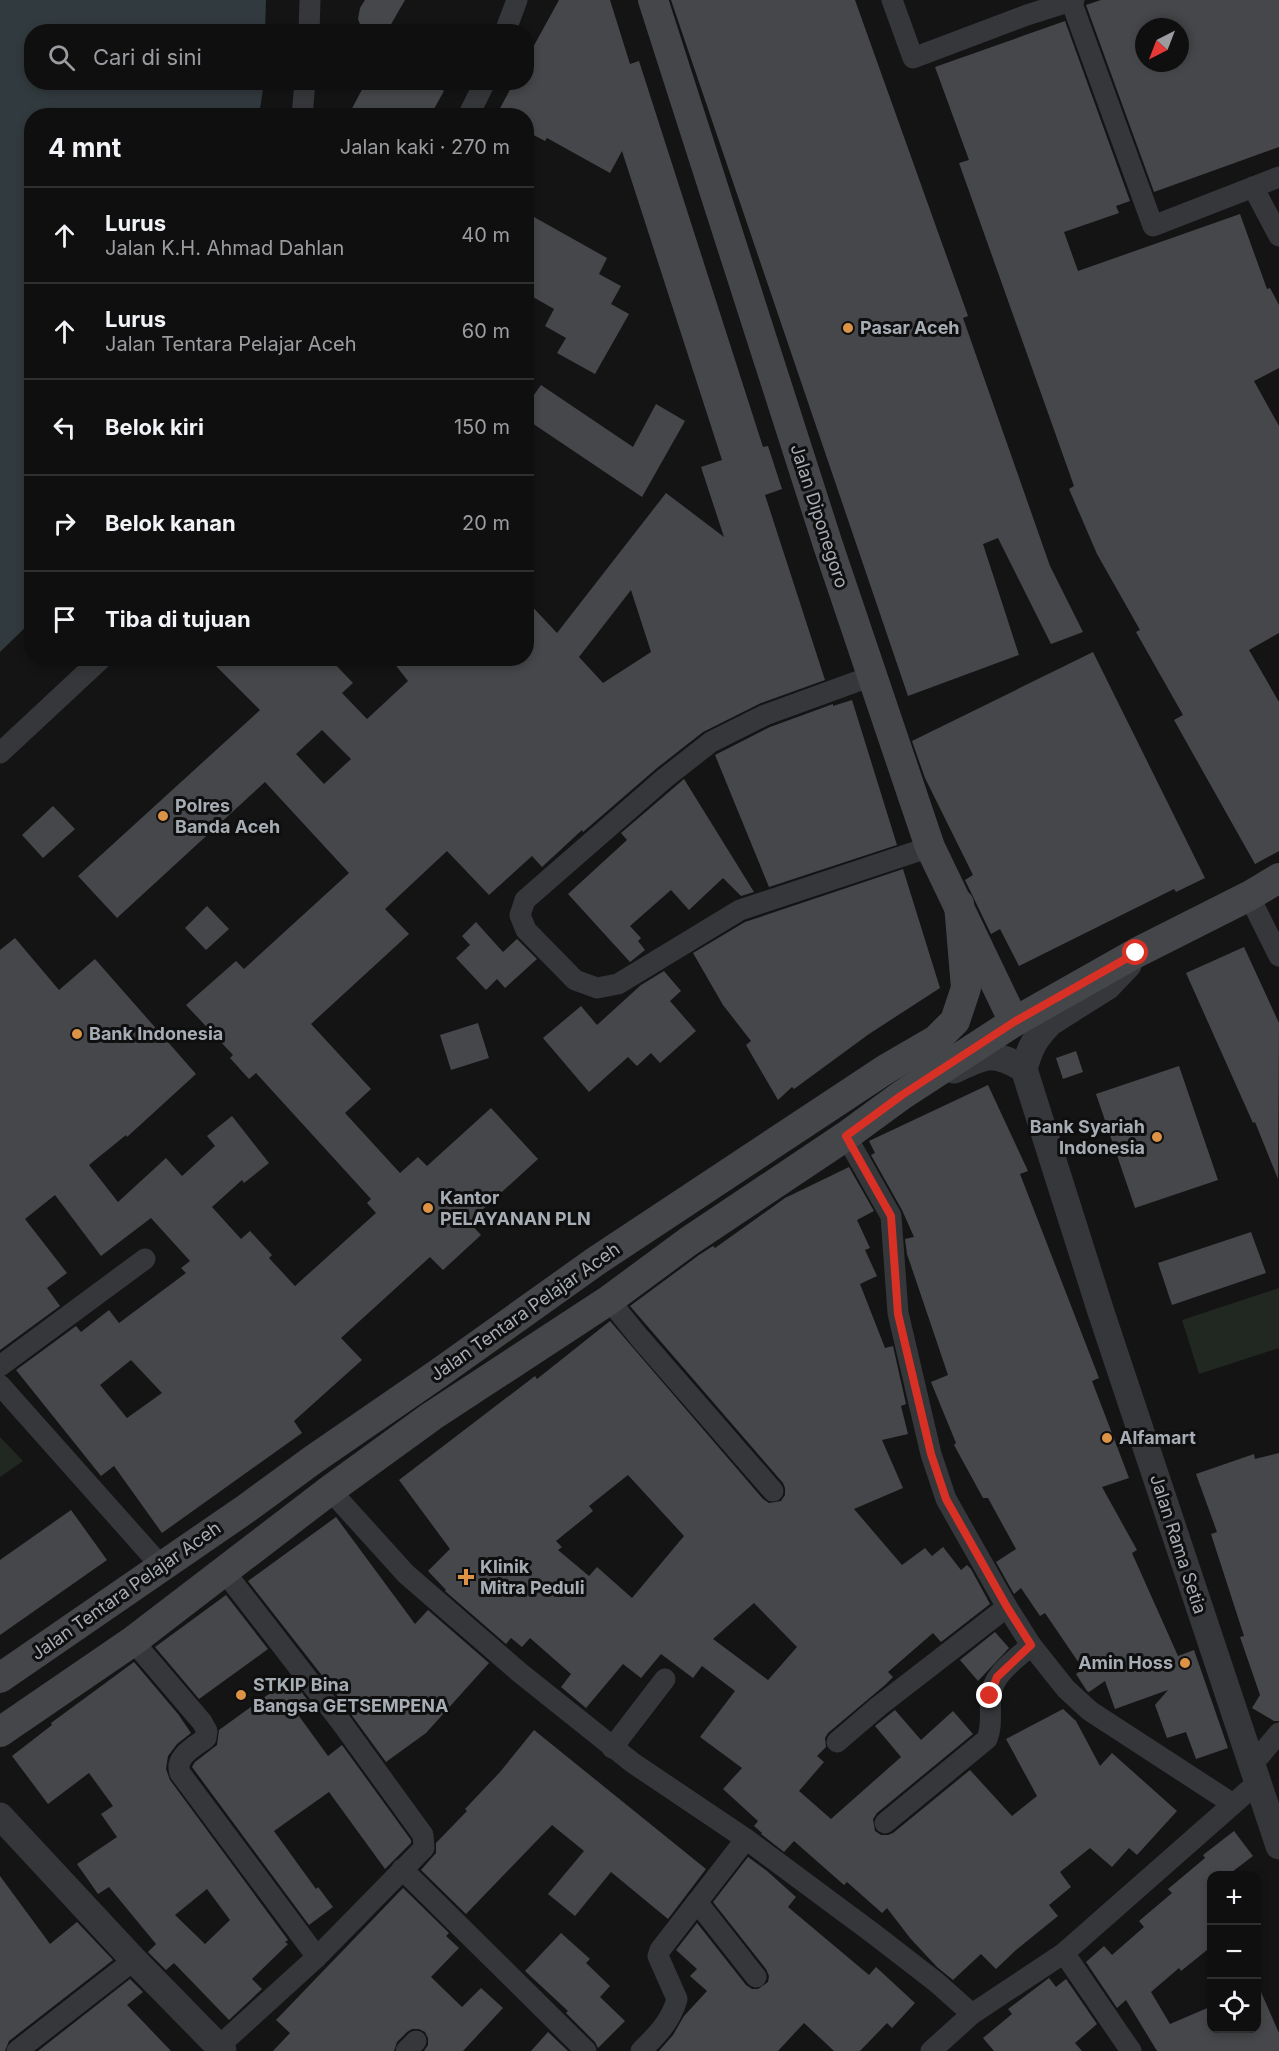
<!DOCTYPE html>
<html lang="id">
<meta charset="utf-8">
<style>
:root{--surface:#0f0f10;--page:#181819;--text:#f1f3f6;--muted:#9b9c9f;--line:#2f2f30}
body{margin:0;font-family:Inter,sans-serif;background:var(--page);color:var(--text)}
.controls{position:absolute;right:18px;bottom:18px;display:grid;overflow:hidden;border-radius:12px;box-shadow:0 3px 9px #0003}
.controls button{width:54px;height:54px;display:grid;place-items:center;padding:0;border:0;border-bottom:2px solid var(--line);background:var(--surface);color:var(--text);font:30px sans-serif}
.compass{position:absolute;left:1135px;top:18px;width:54px;height:54px;border-radius:50%;background:var(--surface);box-shadow:0 3px 9px #0003;rotate:222deg}
.stop{position:absolute;width:18px;height:18px;margin:-14px;border:4px solid #d93025;border-radius:50%;background:#fff}
.stop.end{background:#d93025;border-color:#fff;box-shadow:0 2px 6px #0008}
.list{margin:0;padding:0;list-style:none}
h2{display:flex;justify-content:space-between;align-items:center;height:78px;margin:0;padding:0 24px;font-size:26px}
h2 small{font-size:20px;font-weight:400;color:var(--muted)}
.list li{display:grid;grid-template-columns:39px 1fr auto;gap:18px;align-items:center;box-sizing:border-box;height:96px;padding:0 24px;border-top:2px solid var(--line)}
.list b{display:block;font-size:22px;white-space:nowrap}
.list p{margin:0;font-size:20px;white-space:nowrap;color:var(--muted)}
.list em{font-size:20px;font-style:normal;color:var(--muted)}
.icon{flex:none;width:33px;height:33px;fill:none;stroke:currentColor;stroke-width:2;stroke-linecap:round;stroke-linejoin:round}
.map{position:relative;flex:none;width:1279px;height:2051px;overflow:hidden}
.search{position:absolute;background:var(--surface);box-shadow:0 3px 9px #0003;left:24px;top:24px;width:510px;height:66px;display:flex;align-items:center;gap:15px;box-sizing:border-box;padding:0 21px;border-radius:24px;color:var(--muted);font-size:22px}
.panel{position:absolute;background:var(--surface);box-shadow:0 3px 9px #0003;left:24px;top:108px;width:510px;height:558px;border-radius:24px}
.map>svg:first-child{display:block}
</style>
<div class="map">
<svg width="1279" height="2051" viewBox="0 0 1279 2051">
<rect width="100%" height="100%" fill="#141415"/>
<!-- green -->
<g fill="#212821">
<path d="M1279,1288v60l-80,26 -17,-54z"/>
<path d="M0,1437l23,24 -23,16z"/>
</g>
<!-- water -->
<path fill="#313a3e" d="M0,0h266l-1,31 -233,1v50l232,1 -5,32 -227,1 -1,506 -31,30z"/>
<!-- building -->
<g fill="#46474a" fill-rule="evenodd">
<path d="M365,0h40l-15,26 -6,6h-21l-5,-13 2,-11z"/>
<path d="M559,0h51l20,64 9,-3 124,386 5,-1 14,43 -17,6 60,185 -64,23 -58,29 -46,36 -74,64 -1,-2 -40,37 -10,-11 -43,39 -42,-44 -62,58 24,25 -98,90 60,65 -26,24 55,60 18,-16 9,9 64,-58 47,51 -69,63 12,13 -38,35 -13,-13 -89,81 21,22 -68,61 8,12 -140,100 -48,-67 -13,10 -85,-106 60,-44 5,6 28,-22 10,13 67,-50 -5,-5 9,-7 -39,-43 -50,38 -46,-61 -30,24 42,54 -20,15 13,18 -60,44v-400l15,-12 44,52 36,-31 101,115 -69,63 -1,-2 -37,30 29,37 48,-44 16,18 33,-30 -8,-10 25,-20 37,47 -25,20 -2,-3 -30,27 29,32 9,-8 22,24 -3,3 26,28 81,-73 -9,-10 4,-4 -115,-126 -7,6 -19,-21 3,-3 -47,-50 50,-44 8,8 105,-96 -84,-91 -148,136 -39,-42 182,-166 -52,-52h121l24,25 -11,10 25,26 41,-38 -18,-23h136v-58l31,33 109,-140 58,44 -23,-70 21,-7 -100,-309 -12,22 -63,-35 -2,3 -19,-10v-15h-30l18,-34h12v-22zM631,590l20,62 -48,31 -24,-26zM322,730l29,29 -27,25 -28,-30zM131,1360l31,33 -35,25 -27,-33z"/>
<path d="M671,0h184l113,316 -5,2 87,248 33,66 -32,12 -53,-106 -15,6 36,111 -111,41z"/>
<path d="M1101,0h178v147l-125,45 -68,-187zM1144,27h36v36h-36z"/>
<path d="M1065,21l65,180 -14,5 3,7 -55,19 14,39 162,-57 27,75 3,-1 9,17v63l-25,13 25,45v207l-30,17 30,52v149l-24,13 -81,-144 9,-5 -47,-83 4,-2 -43,-76 -28,-65 5,-3 -115,-323 10,-3 -34,-93z"/>
<path d="M366,82h63l15,9 -14,25h-82z"/>
<path d="M534,217l73,41 -8,16 22,12 -10,18 18,10 -34,60 -38,-21 9,-15 -21,-12 9,-17 -28,-16v-64z"/>
<path d="M541,385l92,62 23,-43 29,17 -43,76 -116,-78v-13z"/>
<path d="M1093,652l112,226 -29,14 -2,-3 -155,77 -19,-37 -9,5 -26,-54 8,-5 -48,-97 -13,-37z"/>
<path d="M852,700l45,145 -128,42 -54,-132 55,-28 63,-23v2z"/>
<path d="M684,779l70,113 -13,4 -18,-18 -34,32 -18,-20 -41,36 11,12 -3,3 7,9 -15,12 -62,-68 59,-54 -6,-7z"/>
<path d="M53,806l22,23 -32,29 -21,-23z"/>
<path d="M903,869l37,119 -71,46 -75,55 -2,-2 -14,13 -32,-55 5,-4 -28,-36 -30,-52 52,-31z"/>
<path d="M207,906l22,23 -23,21 -21,-22z"/>
<path d="M476,922l27,30 14,-13 20,20 -32,29 -8,-9 -11,11 -30,-32 14,-13 -8,-9z"/>
<path d="M1244,947l35,76 -1,156 -23,-57 -2,1 -67,-150z"/>
<path d="M664,971l17,20 -11,10 26,30 -36,32 -9,-10 -14,13 -9,-9 -39,35 -46,-54 38,-32 16,19 44,-40z"/>
<path d="M478,1023l11,35 -38,12 -11,-35z"/>
<path d="M1076,1051l7,21 -20,7 -7,-21z"/>
<path d="M1179,1066l39,114 -83,28 -39,-114z"/>
<path d="M988,1085l40,86 -8,3 79,204 -7,3 37,97 -27,9 35,63 -5,3 46,103 16,-6 34,98 -32,11 -10,-27 -19,6 -12,-33 13,-15 -53,19 -10,-28 -16,11 -2,-1 -11,-17 7,-5 -38,-56 -5,3 -19,-28 -7,6 -18,-32 20,-13 -28,-51h-5l-29,-53 2,-2 -25,-61 17,-7 -41,-121 -2,-15 9,-2 -12,-27 -31,-55 4,-2 -6,-12z"/>
<path d="M849,1167l25,44 -17,9 13,28 -5,2 12,26 -17,8 25,64 8,-2 13,58 -5,2 7,28 -26,6 21,48 -49,21 48,56 23,-17 7,8 11,-9 18,23 6,-5 4,4 19,35 -49,38 -8,-9 -45,39 5,5 -8,8 -57,48 -3,5 1,9 -9,9 7,6 -25,29 32,28 70,-62 -26,-31 20,-16 26,30 32,-29 20,23 -96,79 -4,6 2,12 6,4h7l5,-2 77,-63 42,46 25,-20 -31,-57 57,-30 13,12 24,45 12,-13 65,58 -40,44 -8,-7 -17,19 -22,-19 -30,24 11,15 -22,18 9,11 -42,34 -20,19 -15,-15 -28,26 -16,-13 -27,-29 -23,-30 -5,5 -35,-31 -3,3 -50,-44 -10,11 -23,-18 1,-1 -8,-7 4,-5 -35,-32 19,-21 -42,-31 35,-46 -33,-25 -9,12 -32,-24 -20,24 -18,-14 -37,44 -25,-21 10,-13 -41,-36 -8,9 -11,-9 -5,6 -61,-53 1,-1 -18,-19 22,-22 -51,-69 136,-104 2,3 73,-58 153,178 6,4 12,-2 4,-6v-7l-2,-5 -153,-177 69,-51 14,-9 2,2 70,-50zM628,1475l56,61 -52,62 -35,-31 -8,9 -31,-26 4,-3 -6,-6 37,-30 -4,-5zM754,1603l43,44 -29,33 -55,-41z"/>
<path d="M1251,1232l15,41 -94,32 -14,-42z"/>
<path d="M1279,1453v268h-5l-22,-13 8,-13 -20,-58 4,-1 -33,-102 6,-2 -21,-58 58,-20 1,5z"/>
<path d="M71,1510l36,50 -107,75v-75z"/>
<path d="M336,1517l79,107 13,-14 61,53 -63,70 -40,29 -55,-75 -83,-106z"/>
<path d="M226,1595l42,54 -69,50 -44,-52z"/>
<path d="M995,1632l14,16 -31,33 -18,-21z"/>
<path d="M134,1662l44,52 13,19 -14,11 -9,12 -2,13 4,11 118,160 -3,2 3,2 -36,35 10,10 -33,31 -55,-57 -8,7 -18,-18 8,-8 -47,-57 -11,7 -21,-30 40,-27 -16,-23 12,-8 -24,-33 -41,31 -36,-48 40,-31 -1,-2zM207,1889l23,31 -25,24 -30,-29z"/>
<path d="M291,1678l18,24 -13,10 32,44 14,-11 69,95v3l-26,26 -56,-77 -55,39 42,58 2,-2 15,20 -24,18 -117,-158 3,-5 22,-17 2,-15z"/>
<path d="M534,1730l172,139 -38,50 -57,-47 -36,44 -27,-22 36,-43 -32,-26 -86,89 -45,-44 15,-17v-10l31,-32 -2,-2 35,-37z"/>
<path d="M1234,1831l19,25 -25,19h-16v71l-31,25 -2,-3 -28,24 19,32 42,-18v22h45v-45l22,50v18h-122l-31,-51 -9,8 -31,-46 18,-16 8,9 32,-28 -5,-6 33,-28 -4,-4 37,-31 -2,-3z"/>
<path d="M748,1857l19,14 29,26 -8,10 81,68 7,-8 39,36 -23,25 -5,-5 -27,28h-26l-30,-28 -26,28h-119l14,-16 11,-19 23,-25 -17,-15 7,-7 -21,-19 21,-27 49,62 6,4h6l10,-7 1,-6 -3,-7 -53,-67z"/>
<path d="M0,1876l50,68 27,-22 36,38 -104,81 -4,10h-5z"/>
<path d="M403,1888l46,45 -3,3 13,12 -28,29 31,30 19,-19 22,20 -40,43h-39l4,-6v-7l-3,-6 -6,-3h-7l-5,3 -10,10 -3,9h-121l17,-18 -14,-13z"/>
<path d="M561,1933l29,26 -4,4 24,23 -10,11 25,24 -27,27 -3,-6 -29,-29 2,-2 -43,-40z"/>
<path d="M1049,1978l7,9 10,-8 31,45 -22,19 7,8h-88l-11,-13 29,-24 -4,-5z"/>
<path d="M130,1979l13,13 -16,13 44,46h-133z"/>
<path d="M548,2032l20,19h-37z"/>
</g>
<g fill="none" stroke-linecap="round" stroke-linejoin="round">
<!-- minor -->
<g stroke="#35373a" stroke-width="21">
<path d="M892,0l21,58 114,-43 47,-15"/>
<path d="M1071,1l82,225 126,-49"/>
<path d="M309,32l1,-32"/>
<path d="M505,32l12,-32"/>
<path d="M302,116l3,-34"/>
<path d="M468,116l17,-34"/>
<path d="M1253,187l26,49"/>
<path d="M872,676l-107,39 -54,27 -46,36 -140,122 -5,15 6,15 49,50 22,8 21,-4 122,-74 190,-63"/>
<path d="M0,753l102,-95"/>
<path d="M1249,896l30,60"/>
<path d="M846,1136l45,80 7,97 33,141 15,45 61,108 24,38 35,44 24,22 143,93"/>
<path d="M609,1300l30,37 134,154"/>
<path d="M0,1366l145,-107"/>
<path d="M0,1385l162,182"/>
<path d="M330,1490l76,84 113,98 114,91 113,76 128,95 62,48 36,32"/>
<path d="M133,1641l69,81 5,9 -1,7c-12,9 -32,19 -26,35l137,184"/>
<path d="M837,1742l42,-36 128,-99"/>
<path d="M612,1748l53,-69"/>
<path d="M1251,1766l28,-33"/>
<path d="M885,1823l102,-84c6,-15 2,-27 4,-43 1,-22 26,-37 40,-51"/>
<path d="M402,1869l184,182"/>
<path d="M697,1902l59,75"/>
<path d="M1064,1953l67,98"/>
<path d="M218,2047l99,-90 107,-109 -1,-13 -82,-113 -117,-151"/>
<path d="M17,2051l117,-91"/>
<path d="M406,2051l10,-10"/>
<path d="M641,2051c16,-16 30,-30 36,-52l-19,-43 2,-6 86,-111"/>
<path d="M931,2051l41,-37 92,-61 193,-170"/>
</g>
<!-- tertiary -->
<g stroke="#35373a" stroke-width="27">
<path d="M1024,1069l77,243 178,534"/>
<path d="M1024,1069c6,-22 11,-31 27,-47l57,-36 20,-21"/>
<path d="M954,1070c32,-15 38,-20 70,-1"/>
<path d="M0,1816l134,144 89,91"/>
</g>
<!-- secondary -->
<g stroke="#44464a" stroke-width="30">
<path d="M653,0l175,545 102,302 84,175"/>
<path d="M0,1678l247,-170 67,-49 125,-86 157,-112 290,-192 50,-29 19,-19 11,-33 -7,-84"/>
<path d="M0,1732l133,-91 197,-151 102,-74 177,-116 80,-59 157,-105 56,-41 112,-73 122,-69 113,-57 30,-18"/>
</g>
</g>
<g fill="none" stroke-linecap="round" stroke-linejoin="round">
<!-- route -->
<path stroke="#d93025" stroke-width="8" d="M990,1696l7,-19 34,-32 -24,-38 -61,-108 -15,-45 -33,-140 -7,-98 -45,-80 56,-41 112,-73 122,-69"/>
</g>
<!-- markers -->
<g fill="#dc9345" stroke="#0f0f10" stroke-width="2">
<circle cx="848" cy="328" r="6"/>
<circle cx="163" cy="816" r="6"/>
<circle cx="77" cy="1034" r="6"/>
<circle cx="1157" cy="1137" r="6"/>
<circle cx="428" cy="1208" r="6"/>
<circle cx="1107" cy="1438" r="6"/>
<path d="M463 1568h6v6h6v6h-6v6h-6v-6h-6v-6h6z"/>
<circle cx="1185" cy="1663" r="6"/>
<circle cx="241" cy="1695" r="6"/>
</g>
<g text-anchor="middle" stroke-width="6" stroke-linejoin="round" paint-order="stroke">
<!-- poi labels -->
<g font-size="18" font-weight="bold" fill="#a7adb4" stroke="#0f0f10" text-anchor="start">
<text x="860" y="334">Pasar Aceh</text>
<text x="175" y="812">Polres<tspan x="175" dy="21">Banda Aceh</tspan></text>
<text x="89" y="1040">Bank Indonesia</text>
<text x="1145" y="1133" text-anchor="end">Bank Syariah<tspan x="1145" dy="21">Indonesia</tspan></text>
<text x="440" y="1204">Kantor<tspan x="440" dy="21">PELAYANAN PLN</tspan></text>
<text x="1119" y="1444">Alfamart</text>
<text x="480" y="1573">Klinik<tspan x="480" dy="21">Mitra Peduli</tspan></text>
<text x="1173" y="1669" text-anchor="end">Amin Hoss</text>
<text x="253" y="1691">STKIP Bina<tspan x="253" dy="21">Bangsa GETSEMPENA</tspan></text>
</g>
<!-- street labels -->
<g font-size="18" fill="#a7adb4" stroke="#0f0f10">
<text transform="translate(819 516) rotate(72)" y="6">Jalan Diponegoro</text>
<text transform="translate(525 1312) rotate(-35)" y="6">Jalan Tentara Pelajar Aceh</text>
<text transform="translate(1178 1544) rotate(72)" y="6">Jalan Rama Setia</text>
<text transform="translate(126 1591) rotate(-35)" y="6">Jalan Tentara Pelajar Aceh</text>
</g>
</g>
</svg>
<div class="controls">
<button>+</button>
<button>−</button>
<button><svg class="icon" aria-label="locate" viewBox="0 0 24 24"><circle cx="12" cy="12" r="6"/><path d="M12 2v4M12 18v4M2 12h4M18 12h4"/></svg></button>
</div>
<svg class="compass" viewBox="-18 -18 36 36"><path d="M0-13l5 13h-10z" fill="#e53935"/><path d="M0 13l5-13h-10z" fill="#9b9c9f"/></svg>
<div class="stop" style="left:1136px;top:953px"></div>
<div class="stop end" style="left:990px;top:1696px"></div>
<div class="search"><svg class="icon" aria-label="search" viewBox="0 0 24 24"><circle cx="10" cy="10" r="6"/><path d="M15 15l6 6"/></svg>Cari di sini</div>
<section class="panel">
<h2>4 mnt<small>Jalan kaki · 270 m</small></h2>
<ul class="list">
<li><svg class="icon" aria-label="ahead" viewBox="0 0 24 24"><path d="M12 20V5M6 11l6-6 6 6"/></svg><div><b>Lurus</b><p>Jalan K.H. Ahmad Dahlan</p></div><em>40 m</em></li>
<li><svg class="icon" aria-label="ahead" viewBox="0 0 24 24"><path d="M12 20V5M6 11l6-6 6 6"/></svg><div><b>Lurus</b><p>Jalan Tentara Pelajar Aceh</p></div><em>60 m</em></li>
<li><svg class="icon" aria-label="left" viewBox="0 0 24 24"><path d="M17 20v-9H6M10 6l-5 5 5 5"/></svg><div><b>Belok kiri</b></div><em>150 m</em></li>
<li><svg class="icon" aria-label="right" viewBox="0 0 24 24"><path d="M7 20v-9h11M14 6l5 5-5 5"/></svg><div><b>Belok kanan</b></div><em>20 m</em></li>
<li><svg class="icon" aria-label="arrive" viewBox="0 0 24 24"><path d="M6 21V4h12l-3 4 3 4H6"/></svg><div><b>Tiba di tujuan</b></div></li>
</ul>
</section>
</div>
